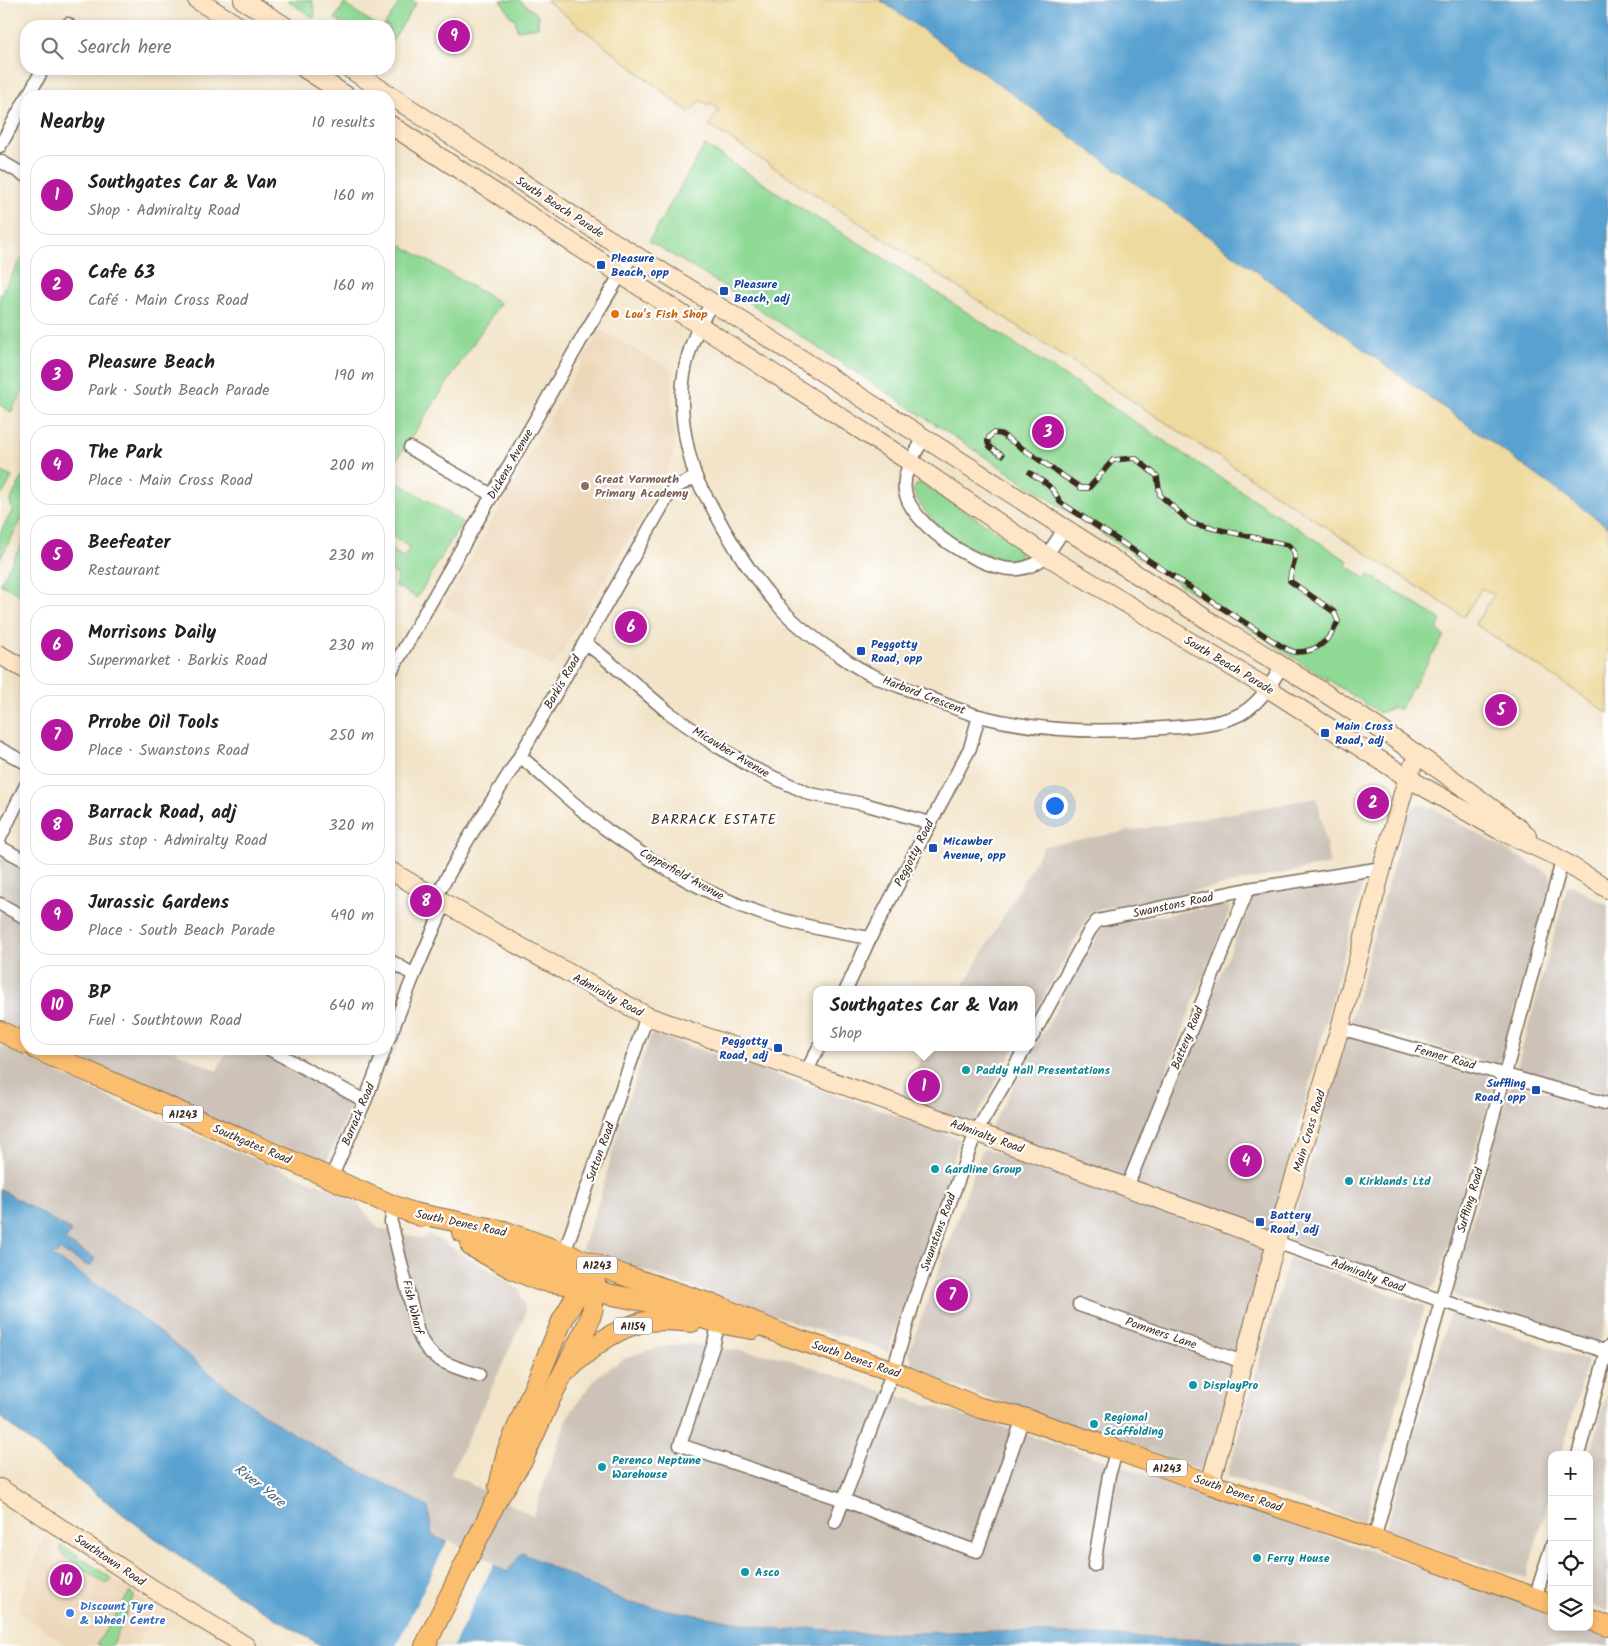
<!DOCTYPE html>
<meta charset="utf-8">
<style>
:root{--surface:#fff;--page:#f2f2f2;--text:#222;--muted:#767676;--line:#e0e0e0;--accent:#b5179e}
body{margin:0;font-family:Kalam,sans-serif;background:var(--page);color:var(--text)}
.controls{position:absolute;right:15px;bottom:15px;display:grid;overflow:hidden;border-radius:10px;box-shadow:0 2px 8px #0003}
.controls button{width:45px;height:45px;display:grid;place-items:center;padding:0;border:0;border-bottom:1px solid var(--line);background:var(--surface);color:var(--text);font:25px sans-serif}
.you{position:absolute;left:1054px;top:805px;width:18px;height:18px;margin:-12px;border:4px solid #fff;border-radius:50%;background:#1a73e8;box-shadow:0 0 0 8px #1a73e833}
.badge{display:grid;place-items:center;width:32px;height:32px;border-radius:50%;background:var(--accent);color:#fff;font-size:16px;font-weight:700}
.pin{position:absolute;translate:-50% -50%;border:2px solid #fff;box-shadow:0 1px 5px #0006}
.popup{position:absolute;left:813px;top:986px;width:222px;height:65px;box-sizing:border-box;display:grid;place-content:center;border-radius:10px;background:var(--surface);filter:drop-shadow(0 1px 4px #0005);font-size:16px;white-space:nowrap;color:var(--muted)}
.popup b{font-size:19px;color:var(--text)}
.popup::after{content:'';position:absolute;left:50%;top:100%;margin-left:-10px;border:10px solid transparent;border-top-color:var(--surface)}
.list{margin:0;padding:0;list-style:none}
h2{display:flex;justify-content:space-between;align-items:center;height:65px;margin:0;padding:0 20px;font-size:21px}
h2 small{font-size:16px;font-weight:400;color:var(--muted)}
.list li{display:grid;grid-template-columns:32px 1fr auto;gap:15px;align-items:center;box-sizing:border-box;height:80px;margin:0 10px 10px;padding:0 10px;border:1px solid var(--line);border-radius:20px}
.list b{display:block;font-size:19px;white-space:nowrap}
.list p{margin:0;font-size:16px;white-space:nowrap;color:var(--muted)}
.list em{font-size:16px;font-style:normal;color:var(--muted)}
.icon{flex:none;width:28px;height:28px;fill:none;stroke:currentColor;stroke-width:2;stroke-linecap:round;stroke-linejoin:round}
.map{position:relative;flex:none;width:1608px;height:1646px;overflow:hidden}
.search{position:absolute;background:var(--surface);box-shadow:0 2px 8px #0003;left:20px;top:20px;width:375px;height:55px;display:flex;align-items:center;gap:12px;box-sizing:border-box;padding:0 18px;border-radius:20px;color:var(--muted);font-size:19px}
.panel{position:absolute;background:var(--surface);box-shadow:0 2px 8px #0003;left:20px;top:90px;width:375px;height:965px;border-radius:20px}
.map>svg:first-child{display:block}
</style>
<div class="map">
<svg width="1608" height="1646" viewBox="0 0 1608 1646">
<rect width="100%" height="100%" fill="#fff"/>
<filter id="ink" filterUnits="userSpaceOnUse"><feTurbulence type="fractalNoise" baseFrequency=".02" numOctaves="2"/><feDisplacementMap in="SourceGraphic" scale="10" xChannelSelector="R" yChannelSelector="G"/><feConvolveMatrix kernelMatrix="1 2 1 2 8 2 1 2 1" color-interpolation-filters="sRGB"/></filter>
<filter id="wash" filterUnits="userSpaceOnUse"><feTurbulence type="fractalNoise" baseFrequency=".0096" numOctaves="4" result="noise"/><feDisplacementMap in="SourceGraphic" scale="20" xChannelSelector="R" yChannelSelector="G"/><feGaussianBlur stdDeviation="1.12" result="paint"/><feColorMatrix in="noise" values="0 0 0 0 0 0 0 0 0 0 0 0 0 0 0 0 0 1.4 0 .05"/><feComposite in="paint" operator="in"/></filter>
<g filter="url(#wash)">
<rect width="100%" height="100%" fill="#f2e4c9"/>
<!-- built -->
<g fill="#edd7ba">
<path d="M600,330l74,41 -2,27 3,46 -7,25 -18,34 -97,164 -109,-61z"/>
<path d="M44,1535l18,10 51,34 40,29 -6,11 3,2 -14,25h-69l-50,-36z"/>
</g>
<!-- industrial -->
<g fill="#ccc2b8">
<path d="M1317,798l13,66 -239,47 -59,107v-28h-71l83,-144z"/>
<path d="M1422,804l8,3 120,67 1,6 -50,179 -3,4 -4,1 -139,-41 -4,-3 56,-205 8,-9z"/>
<path d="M3,854l23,10v169l-26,-12v-161z"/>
<path d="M1365,877l-45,165 -47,188 -3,2 -138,-48 52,-130 43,-95 27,-64z"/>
<path d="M1568,885h4l36,21v190l-89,-27 -2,-2z"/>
<path d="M1228,904l2,3 -1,5 -104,264 -3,3 -133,-49 113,-202 6,-3z"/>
<path d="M653,1034l213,71 94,34 -72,213 -50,-18 -1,3 -255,-88 18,-52 22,-79 28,-80z"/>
<path d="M1346,1038h6l137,37 6,6 -57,199 -5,7 -4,1 -132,-45 -7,-5v-4l54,-192z"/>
<path d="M0,1045l114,55 113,48 104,41 26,13 21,26 46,11 5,-5 77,46 13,10 6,16v10l-74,158 82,42 34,-98 17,-25 16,-19 24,-15 21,-8 26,-6 23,-1 88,13 103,35 114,34 93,30 437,149 23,10v12h30l26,11v8h-307l-7,-2 -295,-13 -139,3 -52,-6 -22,3 -157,-28 -107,-50 -15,19 -75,-37 -43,-49 -76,-40 -51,-33 -166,-129 -44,-28 2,-3 6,-3 29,16 6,-9 -30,-16 5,-10 -70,-42z"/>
<path d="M928,1047h87l-43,78 -75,-24z"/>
<path d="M60,1049h111l46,22 11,-22h27l95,53 1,3 -27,63z"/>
<path d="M1517,1084l91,27v202l-6,22 -3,6 -3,1 -138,-44 -4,-4 -1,-4 56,-202z"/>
<path d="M987,1149l279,97 -59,219 -3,5 -2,1 -285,-98 -8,-19 3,-10 69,-191 1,-3z"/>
<path d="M1289,1258l136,48 -61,217 -137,-47z"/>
<path d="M1450,1312l138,49 -27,94h-9v33l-26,90 -141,-45z"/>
<path d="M1608,1389v223l-19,-8v-143z"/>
</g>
<!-- green -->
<g fill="#8fd995" stroke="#65825a">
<path d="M287,0h25l3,12 -1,6z"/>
<path d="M401,0h10l5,3 -27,43v-20h-5z"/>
<path d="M501,0h18l19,15v12l-21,3 -2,-12 -4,-1z"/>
<path d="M344,4l31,20 -1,2h-27l-12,-7z"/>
<path d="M705,145l99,65 78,47 466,304 -2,4 20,14 3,-5 72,46c-4,7 -4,12 3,16l-45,74 -5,-3 -14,6 -184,-118 -466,-305 -81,-49z"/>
<path d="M389,238l111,65 -111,168z"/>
<path d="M26,251v135l-15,26 -11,-7v-110z"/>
<path d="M0,471l12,6 -8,15 -4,3z"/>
<path d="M26,474v37l-26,48v-26l12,-22 -2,-10 13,-25z"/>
<path d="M389,477l73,45 -45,76 -23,-13 5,-9 -10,-6v-21l15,8 6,-10 -21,-12z"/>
<path d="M917,484h5l98,62c5,6 1,11 -5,15 -41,-5 -85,-31 -102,-70z"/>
<path d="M26,536v62l-26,-14z"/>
<path d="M62,1545l1,1 50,33 -3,3 -6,1 -42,-29 -2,-6z"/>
<path d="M130,1592l4,3 -22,51h-11l-4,-2z"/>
</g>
<!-- sand -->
<path fill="#eeda9e" stroke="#94825e" d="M546,0h423l639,460v253l-133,-89 19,-29 -12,-7 -18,29 -755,-492 10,-15 -9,-7 -2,2 -7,-5 -12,12z"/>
<!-- water -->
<g fill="#59a1d0" stroke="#4a6677">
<path d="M880,0h728v527l-655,-476z"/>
<path d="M0,1189l71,42 -6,10 30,17 -5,9 -30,-17 -3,5 -3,-2 -2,3c76,44 139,106 210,157 52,37 110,63 166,94l4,28 75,37 15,-19 107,50 157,28 22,-3 52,6 139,-3 295,13 7,2h-979c-44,-26 -87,-52 -129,-81 -67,-46 -130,-97 -193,-148z"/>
</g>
<!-- pier -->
<path fill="#f2e4c9" d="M448,1540l46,23 -41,83h-57z"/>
</g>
<g filter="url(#ink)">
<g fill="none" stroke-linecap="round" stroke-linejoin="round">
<!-- street casing -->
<g stroke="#7b6b5a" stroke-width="15">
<g id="street">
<path d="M67,26l1,-2"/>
<path d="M28,96l15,-27"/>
<path d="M0,146l26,-47"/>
<path d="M0,161l26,15"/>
<path d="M712,303c-36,58 -37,108 -17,172 4,11 12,22 17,32 18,34 39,68 65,97 17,20 40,37 62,51 11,8 23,16 35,21 15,7 31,12 46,18 20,8 39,17 59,22 58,15 125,17 184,12 18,-1 54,-4 71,-11 23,-9 36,-31 48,-51"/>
<path d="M924,438c-9,16 -22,33 -19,53 6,36 78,81 113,78 25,-3 34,-21 46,-40"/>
<path d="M410,448l82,47"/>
<path d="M585,643l15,11 68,58 41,29 44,27 57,26 54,10 66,19"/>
<path d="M389,675l196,-342 48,-79"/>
<path d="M0,749l26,14"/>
<path d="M520,756c29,25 57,52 87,74 46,33 99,64 153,83 36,12 73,19 110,25"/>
<path d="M0,838l26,-53"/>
<path d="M0,847l26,14"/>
<path d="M436,897l31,-56 53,-85 149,-262 5,-6 22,-11"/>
<path d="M0,904l26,14"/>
<path d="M389,960l25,15"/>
<path d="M846,990l24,-52 100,-190 9,-32"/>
<path d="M1340,1028l268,76"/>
<path d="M1032,1037l58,-107 7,-9 151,-32 134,-21"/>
<path d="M389,1038l25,-63 31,-72"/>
<path d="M269,1049l96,52"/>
<path d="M806,1072l13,-25"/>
<path d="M331,1178l34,-77 20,-52"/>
<path d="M1127,1187l121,-298"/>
<path d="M394,1206l-3,16 27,111c12,30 33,32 61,42"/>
<path d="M1276,1242l166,59 166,51"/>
<path d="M562,1259l85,-243"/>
<path d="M1079,1305l164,57"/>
<path d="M720,1317l-6,26 -34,102 164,55 123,48 10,3 46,-133"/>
<path d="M1578,1455l30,-108"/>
<path d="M835,1522l58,-151 23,-77 60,-162 50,-85"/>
<path d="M1374,1539l131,-465 57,-213"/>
<path d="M1094,1565l15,-90 8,-25"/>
<path d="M1535,1598l17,-53"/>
</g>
</g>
<!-- secondary casing -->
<g stroke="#7b6b5a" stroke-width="20">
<g id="secondary">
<path d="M197,0l42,26"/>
<path d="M243,0l42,26"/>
<path d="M305,69l42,27"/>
<path d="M350,69l254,167 143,88 470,302c106,64 212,132 310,209"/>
<path d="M389,124l521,338 137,94 222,133 139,89 91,52 52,24 57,35"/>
<path d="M0,655l26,15"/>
<path d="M389,870l107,63 151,83 329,116 300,110"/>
<path d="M1210,1484l76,-279 54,-177 42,-160 23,-82 7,-19"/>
<path d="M0,1488l153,101 93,57"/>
</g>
</g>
<!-- primary casing -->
<g stroke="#7b6b5a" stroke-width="22">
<g id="primary">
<path d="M0,1031l26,13"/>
<path d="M36,1049l358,157 27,10"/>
<path d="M409,1212l95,19 122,45 97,32 58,26 112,37 87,37 43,10 94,32 93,34 164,55 178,65"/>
<path d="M471,1246l40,22 27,12 50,7 20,7 51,10 59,19 34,6"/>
<path d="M570,1368c22,-22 48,-42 79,-47 14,-2 29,0 43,1"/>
<path d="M499,1487l8,-35 55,-131 13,-23 20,-17"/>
<path d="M1589,1619l19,7"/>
<path d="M425,1646l71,-145 27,-42 28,-62 37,-73 5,-16v-9l-5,-12 -14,-15 -112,-40"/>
</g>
</g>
<!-- street -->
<use href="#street" stroke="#fff" stroke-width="12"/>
<!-- secondary -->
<use href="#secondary" stroke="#fde5c5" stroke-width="18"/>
<!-- primary -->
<use href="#primary" stroke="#fbbe6e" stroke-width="20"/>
<!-- rail casing -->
<g stroke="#3b2a1e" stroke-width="5.5">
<path id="rail" d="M1002,455c-10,-6 -21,-12 -9,-22l8,1 80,54h8l24,-28 22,-2 22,18 3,19 30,27 4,2 94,21c15,10 1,24 2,36l44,31 4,9c-7,19 -22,32 -43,31 -9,-1 -37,-21 -46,-27 -64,-40 -126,-82 -189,-123 -8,-17 -15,-19 -30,-29"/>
</g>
<!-- rail -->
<use href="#rail" stroke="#fff" stroke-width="4" stroke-dasharray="11" stroke-linecap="butt"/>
</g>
</g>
<!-- markers -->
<g fill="#1a4fb4" stroke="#fff" stroke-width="2">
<rect x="596" y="260" width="10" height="10" rx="2.5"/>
<rect x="719" y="286" width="10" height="10" rx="2.5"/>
<rect x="856" y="646" width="10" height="10" rx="2.5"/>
<rect x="1320" y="728" width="10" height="10" rx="2.5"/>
<rect x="928" y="843" width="10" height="10" rx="2.5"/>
<rect x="773" y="1043" width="10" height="10" rx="2.5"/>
<rect x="1531" y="1085" width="10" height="10" rx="2.5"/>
<rect x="1255" y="1217" width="10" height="10" rx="2.5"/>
</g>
<circle fill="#e8710a" stroke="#fff" stroke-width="2" cx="615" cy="314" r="5"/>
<circle fill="#8d6e63" stroke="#fff" stroke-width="2" cx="585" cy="486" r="5"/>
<g fill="#0f9aa8" stroke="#fff" stroke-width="2">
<circle cx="966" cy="1070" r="5"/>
<circle cx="935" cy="1169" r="5"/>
<circle cx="1349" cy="1181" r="5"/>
<circle cx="1193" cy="1385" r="5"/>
<circle cx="1094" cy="1424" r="5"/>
<circle cx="602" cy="1467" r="5"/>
<circle cx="1257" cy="1558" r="5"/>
<circle cx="745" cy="1572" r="5"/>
</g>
<circle fill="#3f7fe0" stroke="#fff" stroke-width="2" cx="70" cy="1613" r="5"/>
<g text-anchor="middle" stroke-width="4.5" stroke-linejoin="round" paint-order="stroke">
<!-- shield labels -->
<g fill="#fff" stroke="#766a62" stroke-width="1">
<rect x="163" y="1105.5" width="40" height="17" rx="4"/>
<rect x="577" y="1256.5" width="40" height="17" rx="4"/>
<rect x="614" y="1317.5" width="38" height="17" rx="4"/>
<rect x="1147" y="1459.5" width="40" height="17" rx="4"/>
</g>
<g font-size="11" font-weight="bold" fill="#3b2a1e">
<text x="183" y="1118">A1243</text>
<text x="597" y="1269">A1243</text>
<text x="633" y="1330">A1154</text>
<text x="1167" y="1472">A1243</text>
</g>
<!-- street labels -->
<g font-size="12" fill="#3b2a1e" stroke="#fff">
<text transform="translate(560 207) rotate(33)" y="4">South Beach Parade</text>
<text transform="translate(510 464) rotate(-60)" y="4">Dickens Avenue</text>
<text transform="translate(1229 665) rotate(31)" y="4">South Beach Parade</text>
<text transform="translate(562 682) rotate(-60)" y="4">Barkis Road</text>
<text transform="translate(924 695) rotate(21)" y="4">Harbord Crescent</text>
<text transform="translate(731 752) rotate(31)" y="4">Micawber Avenue</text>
<text transform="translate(914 853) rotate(-63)" y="4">Peggotty Road</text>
<text transform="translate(682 874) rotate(29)" y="4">Copperfield Avenue</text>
<text transform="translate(1173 905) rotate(-12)" y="4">Swanstons Road</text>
<text transform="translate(608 995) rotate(28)" y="4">Admiralty Road</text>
<text transform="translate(1187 1038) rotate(-68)" y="4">Battery Road</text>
<text transform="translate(1445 1057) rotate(16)" y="4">Fenner Road</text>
<text transform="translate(358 1114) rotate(-67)" y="4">Barrack Road</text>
<text transform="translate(1309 1131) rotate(-73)" y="4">Main Cross Road</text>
<text transform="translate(987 1136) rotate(20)" y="4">Admiralty Road</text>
<text transform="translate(252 1144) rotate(23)" y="4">Southgates Road</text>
<text transform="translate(600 1152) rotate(-70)" y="4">Sutton Road</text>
<text transform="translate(1470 1200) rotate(-74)" y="4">Suffling Road</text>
<text transform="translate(461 1223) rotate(12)" y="4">South Denes Road</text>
<text transform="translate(938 1232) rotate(-70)" y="4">Swanstons Road</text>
<text transform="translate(1368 1275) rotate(20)" y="4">Admiralty Road</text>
<text transform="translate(413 1307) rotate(76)" y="4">Fish Wharf</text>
<text transform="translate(1161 1333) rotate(19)" y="4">Pommers Lane</text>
<text transform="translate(856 1359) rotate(19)" y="4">South Denes Road</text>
<text transform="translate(1238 1493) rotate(19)" y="4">South Denes Road</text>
<text transform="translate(110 1560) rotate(34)" y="4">Southtown Road</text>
</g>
<!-- transit labels -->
<g font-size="12" font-weight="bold" fill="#164399" stroke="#fff" text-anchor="start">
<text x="611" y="262">Pleasure<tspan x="611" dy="14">Beach, opp</tspan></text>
<text x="734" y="288">Pleasure<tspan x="734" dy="14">Beach, adj</tspan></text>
<text x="871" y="648">Peggotty<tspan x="871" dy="14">Road, opp</tspan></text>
<text x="1335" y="730">Main Cross<tspan x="1335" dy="14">Road, adj</tspan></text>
<text x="943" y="845">Micawber<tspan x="943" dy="14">Avenue, opp</tspan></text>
<text x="768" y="1045" text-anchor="end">Peggotty<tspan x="768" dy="14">Road, adj</tspan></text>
<text x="1526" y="1087" text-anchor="end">Suffling<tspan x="1526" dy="14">Road, opp</tspan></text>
<text x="1270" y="1219">Battery<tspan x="1270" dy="14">Road, adj</tspan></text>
</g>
<!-- food labels -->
<g font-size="12" font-weight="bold" fill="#c56008" stroke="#fff" text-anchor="start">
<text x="625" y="318">Lou's Fish Shop</text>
</g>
<!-- education labels -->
<g font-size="12" font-weight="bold" fill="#785e54" stroke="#fff" text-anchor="start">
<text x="595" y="483">Great Yarmouth<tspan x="595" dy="14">Primary Academy</tspan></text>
</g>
<!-- culture labels -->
<g font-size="12" font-weight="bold" fill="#0d838f" stroke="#fff" text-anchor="start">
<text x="976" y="1074">Paddy Hall Presentations</text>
<text x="945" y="1173">Gardline Group</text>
<text x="1359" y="1185">Kirklands Ltd</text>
<text x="1203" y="1389">DisplayPro</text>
<text x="1104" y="1421">Regional<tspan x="1104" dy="14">Scaffolding</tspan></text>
<text x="612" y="1464">Perenco Neptune<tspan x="612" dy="14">Warehouse</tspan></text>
<text x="1267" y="1562">Ferry House</text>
<text x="755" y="1576">Asco</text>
</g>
<!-- shop labels -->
<g font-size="12" font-weight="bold" fill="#366cbe" stroke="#fff" text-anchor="start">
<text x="80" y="1610">Discount Tyre<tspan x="80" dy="14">&amp; Wheel Centre</tspan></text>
</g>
<!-- neighbourhood labels -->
<g font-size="14" letter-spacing="1" fill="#3b2a1e" stroke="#fff">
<text x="714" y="824">BARRACK ESTATE</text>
</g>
<!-- water labels -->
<g font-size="14" font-style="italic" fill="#48606e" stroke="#fff">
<text transform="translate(260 1485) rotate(38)" y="5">River Yare</text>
</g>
</g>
</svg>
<div class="controls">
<button>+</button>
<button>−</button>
<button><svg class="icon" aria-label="locate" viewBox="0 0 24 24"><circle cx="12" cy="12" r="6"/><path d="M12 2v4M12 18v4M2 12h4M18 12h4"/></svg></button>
<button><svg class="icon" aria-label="layers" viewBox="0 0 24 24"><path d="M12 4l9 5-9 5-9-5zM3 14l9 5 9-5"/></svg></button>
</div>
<div class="you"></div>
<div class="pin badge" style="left:924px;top:1086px">1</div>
<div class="popup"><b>Southgates Car &amp; Van</b>Shop</div>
<div class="pin badge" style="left:1373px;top:803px">2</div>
<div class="pin badge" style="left:1048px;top:432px">3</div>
<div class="pin badge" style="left:1246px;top:1161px">4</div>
<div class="pin badge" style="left:1501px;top:710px">5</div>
<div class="pin badge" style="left:631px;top:627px">6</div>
<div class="pin badge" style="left:952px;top:1295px">7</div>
<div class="pin badge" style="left:426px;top:901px">8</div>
<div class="pin badge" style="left:454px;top:36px">9</div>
<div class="pin badge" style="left:66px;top:1580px">10</div>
<div class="search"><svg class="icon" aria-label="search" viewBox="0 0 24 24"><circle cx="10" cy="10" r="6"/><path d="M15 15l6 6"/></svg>Search here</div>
<section class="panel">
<h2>Nearby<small>10 results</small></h2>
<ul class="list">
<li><span class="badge">1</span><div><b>Southgates Car &amp; Van</b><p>Shop · Admiralty Road</p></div><em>160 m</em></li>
<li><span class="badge">2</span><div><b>Cafe 63</b><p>Café · Main Cross Road</p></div><em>160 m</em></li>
<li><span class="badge">3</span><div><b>Pleasure Beach</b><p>Park · South Beach Parade</p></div><em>190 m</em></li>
<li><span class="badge">4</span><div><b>The Park</b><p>Place · Main Cross Road</p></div><em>200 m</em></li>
<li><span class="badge">5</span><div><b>Beefeater</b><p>Restaurant</p></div><em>230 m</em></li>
<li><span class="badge">6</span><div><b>Morrisons Daily</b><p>Supermarket · Barkis Road</p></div><em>230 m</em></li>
<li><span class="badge">7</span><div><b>Prrobe Oil Tools</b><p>Place · Swanstons Road</p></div><em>250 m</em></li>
<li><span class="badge">8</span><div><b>Barrack Road, adj</b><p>Bus stop · Admiralty Road</p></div><em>320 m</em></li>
<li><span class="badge">9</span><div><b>Jurassic Gardens</b><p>Place · South Beach Parade</p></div><em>490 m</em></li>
<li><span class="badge">10</span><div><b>BP</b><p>Fuel · Southtown Road</p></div><em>640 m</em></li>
</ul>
</section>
</div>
